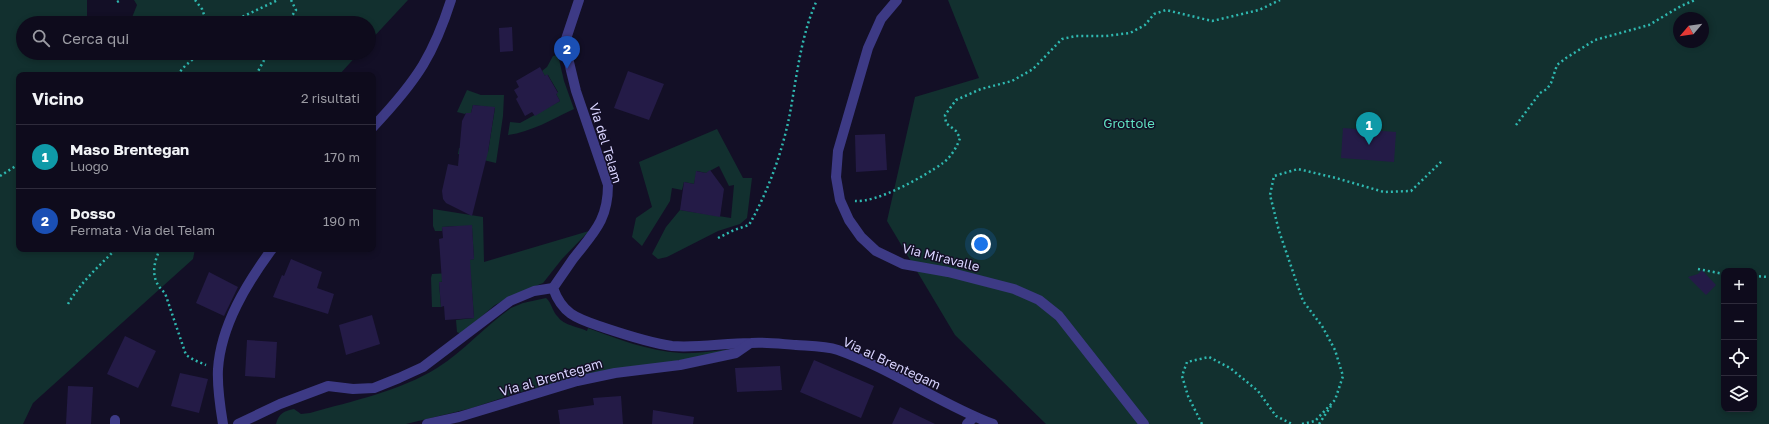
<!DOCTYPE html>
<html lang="it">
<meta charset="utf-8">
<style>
:root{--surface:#0e0b1c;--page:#171425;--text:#f1f3f6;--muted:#9b9ba3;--line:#2e2b3b;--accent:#00e5ff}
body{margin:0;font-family:"Golos Text",sans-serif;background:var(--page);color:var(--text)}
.controls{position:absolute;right:12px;bottom:12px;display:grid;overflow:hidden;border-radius:8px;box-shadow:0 2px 6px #0003}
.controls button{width:36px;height:36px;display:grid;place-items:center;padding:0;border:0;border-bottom:1px solid var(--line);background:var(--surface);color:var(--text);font:20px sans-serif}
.compass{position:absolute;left:1673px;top:12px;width:36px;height:36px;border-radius:50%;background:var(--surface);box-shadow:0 2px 6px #0003;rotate:241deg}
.you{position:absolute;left:981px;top:244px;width:14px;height:14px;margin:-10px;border:3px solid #fff;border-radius:50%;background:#1a73e8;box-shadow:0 0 0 6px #1a73e833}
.badge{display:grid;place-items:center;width:26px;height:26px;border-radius:50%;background:var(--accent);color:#fff;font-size:13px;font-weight:700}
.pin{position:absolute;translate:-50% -33px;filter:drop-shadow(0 1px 2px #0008)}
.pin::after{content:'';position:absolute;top:21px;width:14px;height:12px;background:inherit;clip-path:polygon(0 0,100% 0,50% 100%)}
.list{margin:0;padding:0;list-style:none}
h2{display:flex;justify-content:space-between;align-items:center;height:52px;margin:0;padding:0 16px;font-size:17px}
h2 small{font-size:13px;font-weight:400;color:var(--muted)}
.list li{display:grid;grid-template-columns:26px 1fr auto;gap:12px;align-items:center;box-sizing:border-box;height:64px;padding:0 16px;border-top:1px solid var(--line)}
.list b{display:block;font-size:15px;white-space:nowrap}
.list p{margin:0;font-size:13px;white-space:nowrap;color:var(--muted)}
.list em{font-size:13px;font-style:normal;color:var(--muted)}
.icon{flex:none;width:22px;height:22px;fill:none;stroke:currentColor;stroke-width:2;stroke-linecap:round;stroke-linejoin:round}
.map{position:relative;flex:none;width:1769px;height:424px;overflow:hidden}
.search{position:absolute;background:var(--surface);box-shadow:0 2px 6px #0003;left:16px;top:16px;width:360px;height:44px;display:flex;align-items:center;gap:10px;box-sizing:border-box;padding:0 14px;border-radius:22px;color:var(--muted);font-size:15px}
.panel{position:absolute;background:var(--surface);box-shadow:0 2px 6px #0003;left:16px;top:72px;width:360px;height:180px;border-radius:8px}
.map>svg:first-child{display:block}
</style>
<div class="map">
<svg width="1769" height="424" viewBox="0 0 1769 424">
<rect width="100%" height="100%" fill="#130f26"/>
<!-- green -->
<g fill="#12302f" fill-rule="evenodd">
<path d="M0,0h87v23h-64v30h336l-20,22h-320v174h176l-2,10 -160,144 -10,21h-23z"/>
<path d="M134,0h274l-39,42v-19h-240l2,-3 6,-15z"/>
<path d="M948,0h821v424h-723l-91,-89 -68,-114 28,-124 64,-19zM1679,18h24v24h-24zM1724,271h30v138h-30z"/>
<path d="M558,55l6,26 10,28c-21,10 -43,23 -66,26l2,-13 10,1 40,-22 -4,-7 2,-2 -10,-17 -3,1 -3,-5 5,-4 6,-11z"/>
<path d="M467,90l14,5h23l-1,21 -7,47 -38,-9 1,-6 29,4 7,-44 -22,-3 -2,8h-5l-1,1 -8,-2z"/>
<path d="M717,129l26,49h9l-5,40 -7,6 -22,7 -51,26 -9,2 -6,-5 14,-27 14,-17 51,8 3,-33 -5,1 -10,-20 -13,7 -9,-2 -3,13 -10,-2 -2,8 -10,-2 -2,13 -28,45 -10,-9 4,-19 16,-11 -13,-45z"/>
<path d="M433,209l50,8 1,45 105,-31 -27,28 -19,24 -27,11 -21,11 -34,29 -4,-2 -1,-12 18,-2 -3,-39 -32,3 2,25h-9l-1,-29 1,-4 19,-1 3,-12 20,-2 -2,-31 -11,1 -1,-3 -18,1v4h-7l-2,-5z"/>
<path d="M546,298c6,5 6,13 12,19 5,8 21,10 29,14l1,-3c30,11 60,23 92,25 16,1 34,-2 50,-4l-22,7 -123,19 -68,18 -45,15 -66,16h-130c3,-11 8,-13 18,-15l7,5 9,-1c42,-12 90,-22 127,-45 27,-17 48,-42 74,-60l12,-5z"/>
</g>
<!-- building -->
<g fill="#241b47">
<path d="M512,27l1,24 -13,1 -1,-24z"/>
<path d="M540,67l5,9 2,-2 11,19 -2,1 4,7 -25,15 -3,-4 -7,4 -9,-17 2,-2 -4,-7 5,-3 -3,-6z"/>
<path d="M628,71l36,13 -15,36 -35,-12z"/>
<path d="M473,105l22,2 -7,45 -16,64 -26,-13 -3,-4 -1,-8 6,-27 10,2 4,-45 4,-8h5z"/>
<path d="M1343,128l53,4 -2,30 -53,-4z"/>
<path d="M885,134l2,36 -31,2 -1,-37z"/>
<path d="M710,170l14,19 -4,28 -40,-7 4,-28 10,2 2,-13 10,2z"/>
<path d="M472,225l2,34 -4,1 4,58 -29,2 -1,-14 -3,1 -2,-25h3l-3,-43 4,-1 -1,-11z"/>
<path d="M291,259l31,13 -5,16 17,6 -6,20 -55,-17 9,-22 2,1z"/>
<path d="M1702,270l14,15 -10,10 -18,-18 10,-3z"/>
<path d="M209,272l29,15 -14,29 -28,-13z"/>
<path d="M372,315l8,29 -34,11 -7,-30z"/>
<path d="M125,336l31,15 -18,37 -31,-14z"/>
<path d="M247,340l30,2 -2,36 -30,-2z"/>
<path d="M814,360l60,26 -13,32 -61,-26z"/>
<path d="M780,366l2,24 -45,2 -2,-24z"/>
<path d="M180,373l28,6 -9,34 -28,-7z"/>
<path d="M68,386l25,1 -2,37h-25z"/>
<path d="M621,396l2,28h-63l-2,-14 36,-5 -1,-7z"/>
<path d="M900,407l35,17h-43z"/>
<path d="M653,410l41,7 -1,7h-41z"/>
</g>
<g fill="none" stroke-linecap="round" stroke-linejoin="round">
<!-- path -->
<g stroke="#2fb8b0" stroke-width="2.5" stroke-dasharray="2 3" stroke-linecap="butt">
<path d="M195,0l7,9 5,14"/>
<path d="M117,2l4,-2"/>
<path d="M229,23l49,-23"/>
<path d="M287,23l9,-13 -5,-10"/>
<path d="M177,75l8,-9 15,-13"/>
<path d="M256,75l12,-22"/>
<path d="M1516,125l24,-32 7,-4 4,-6 6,-18 9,-7 29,-18 54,-15 32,-19 14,-6"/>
<path d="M0,176l19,-12"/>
<path d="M855,201c22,2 70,-25 88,-38 8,-6 14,-16 17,-25l-4,-7 -10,-8 -1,-8 11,-15 25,-11 31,-8 21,-12 29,-30 14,-3h30l24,-3 15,-8 9,-11 12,-4 46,11 47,-11 21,-10"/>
<path d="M718,238l16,-8 15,-5c19,-33 34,-75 41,-112 7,-38 11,-78 27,-113"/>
<path d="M160,249c-8,17 -9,32 5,44l21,62 8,5 12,5"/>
<path d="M1698,269l26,5"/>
<path d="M1754,276l15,1"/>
<path d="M68,304c12,-21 31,-38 48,-55"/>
<path d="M1202,424l-14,-28 -6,-20 5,-14 22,-5 21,11 28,23 18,25 16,8"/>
<path d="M1302,424l13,-3 20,-21 8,-24 -8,-26 -13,-24 -19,-25 -24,-70 -9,-36 4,-19 24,-7 38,9 48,14 27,-1 32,-31"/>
<path d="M1319,424l12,-18"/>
</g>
<!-- minor -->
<g stroke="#3d3a85" stroke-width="10">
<path d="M579,0l-13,39 1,15 9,37 32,94c0,36 -15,48 -35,74 -7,10 -13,19 -20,29 10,28 26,31 52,40 21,7 45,15 67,18 27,2 52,-3 79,-3 15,-1 30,1 45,2 13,1 29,1 42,5 54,19 102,54 155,74"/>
<path d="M897,0l-16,19 -13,29 -30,103 -2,26 4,23 9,20 12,17 15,14 27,13 45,8 66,17 25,11 20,16 85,108"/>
<path d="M373,127c18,-19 36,-39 50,-62 12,-20 21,-43 28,-65"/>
<path d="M115,424v-4"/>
<path d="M223,424c-3,-18 -6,-37 -5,-55 3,-44 29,-86 54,-120"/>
<path d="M238,424l42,-20 48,-18 25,3 21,-1 25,-10 24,-11 87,-66 24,-10 19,-3"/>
<path d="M427,424l32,-7 118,-36 38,-8 65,-8 56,-12 13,-9"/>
<path d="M967,424l7,-7"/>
</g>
</g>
<g text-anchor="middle" stroke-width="3" stroke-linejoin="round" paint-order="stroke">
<!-- park labels -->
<g font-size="13" fill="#5fe0c0" stroke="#130f26">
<text x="1129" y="128">Grottole</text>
</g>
<!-- street labels -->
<g font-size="13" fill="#d9d4ff" stroke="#130f26">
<text transform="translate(606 143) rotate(73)" y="5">Via del Telam</text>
<text transform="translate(941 257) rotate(14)" y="5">Via Miravalle</text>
<text transform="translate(892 363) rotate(25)" y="5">Via al Brentegam</text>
<text transform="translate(551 377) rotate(-16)" y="5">Via al Brentegam</text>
</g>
</g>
</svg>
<div class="controls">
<button>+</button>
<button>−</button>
<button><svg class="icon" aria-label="locate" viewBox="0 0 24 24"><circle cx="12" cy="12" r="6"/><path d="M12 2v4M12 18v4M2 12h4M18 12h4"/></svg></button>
<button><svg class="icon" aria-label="layers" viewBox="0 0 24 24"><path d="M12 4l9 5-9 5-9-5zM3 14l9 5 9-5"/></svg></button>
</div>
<svg class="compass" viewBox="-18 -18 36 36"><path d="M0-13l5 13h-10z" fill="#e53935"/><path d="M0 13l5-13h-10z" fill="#9b9ba3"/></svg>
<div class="you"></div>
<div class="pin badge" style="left:1369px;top:145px;background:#0f9aa8">1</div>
<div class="pin badge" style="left:567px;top:69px;background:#1a4fb4">2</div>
<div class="search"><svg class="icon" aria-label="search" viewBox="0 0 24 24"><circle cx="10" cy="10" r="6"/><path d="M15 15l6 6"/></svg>Cerca qui</div>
<section class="panel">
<h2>Vicino<small>2 risultati</small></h2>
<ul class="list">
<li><span class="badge" style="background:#0f9aa8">1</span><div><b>Maso Brentegan</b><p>Luogo</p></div><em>170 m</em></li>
<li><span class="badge" style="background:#1a4fb4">2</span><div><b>Dosso</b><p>Fermata · Via del Telam</p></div><em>190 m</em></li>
</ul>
</section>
</div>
